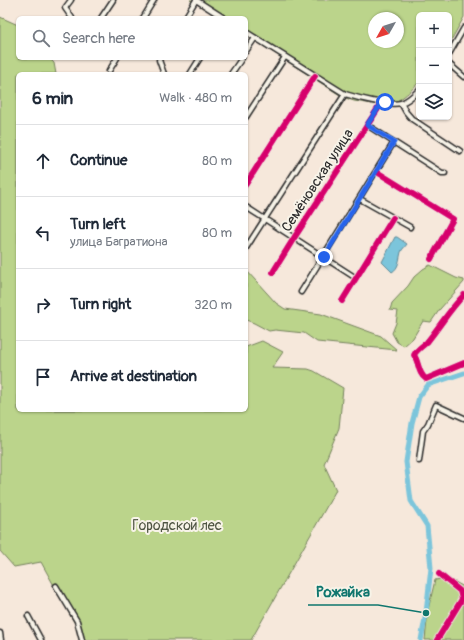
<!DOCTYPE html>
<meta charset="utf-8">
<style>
:root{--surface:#fff;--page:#f6f6f7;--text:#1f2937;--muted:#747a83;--line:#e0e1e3}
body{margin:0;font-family:Pangolin,sans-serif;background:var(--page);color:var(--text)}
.controls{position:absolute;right:12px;top:12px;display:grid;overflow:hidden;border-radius:6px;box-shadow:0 1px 3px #0004}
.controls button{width:36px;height:36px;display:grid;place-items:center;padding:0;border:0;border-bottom:1px solid var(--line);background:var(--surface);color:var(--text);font:20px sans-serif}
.compass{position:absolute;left:368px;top:12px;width:36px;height:36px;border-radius:50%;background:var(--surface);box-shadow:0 1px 3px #0004;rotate:231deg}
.stop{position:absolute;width:12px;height:12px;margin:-9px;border:3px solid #2563eb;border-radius:50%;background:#fff}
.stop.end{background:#2563eb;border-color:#fff;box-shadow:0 1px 4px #0008}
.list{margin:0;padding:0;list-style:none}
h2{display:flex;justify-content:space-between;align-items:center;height:52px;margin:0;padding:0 16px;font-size:17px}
h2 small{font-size:13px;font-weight:400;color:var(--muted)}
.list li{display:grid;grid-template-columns:26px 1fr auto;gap:12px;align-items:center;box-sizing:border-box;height:72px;padding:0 16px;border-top:1px solid var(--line)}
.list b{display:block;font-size:15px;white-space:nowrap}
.list p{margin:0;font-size:13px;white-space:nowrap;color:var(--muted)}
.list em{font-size:13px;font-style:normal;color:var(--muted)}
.icon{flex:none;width:22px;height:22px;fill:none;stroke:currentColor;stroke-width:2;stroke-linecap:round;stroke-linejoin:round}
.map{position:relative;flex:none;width:464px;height:640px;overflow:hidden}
.search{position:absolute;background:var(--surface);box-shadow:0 1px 3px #0004;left:16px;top:16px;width:232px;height:44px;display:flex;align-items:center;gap:10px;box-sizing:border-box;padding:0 14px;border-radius:6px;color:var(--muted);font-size:15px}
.panel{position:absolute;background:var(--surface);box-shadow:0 1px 3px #0004;left:16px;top:72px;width:232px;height:340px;border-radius:6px}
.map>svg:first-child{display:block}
</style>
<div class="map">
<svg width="464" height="640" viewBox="0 0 464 640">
<rect width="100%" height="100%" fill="#f6e8db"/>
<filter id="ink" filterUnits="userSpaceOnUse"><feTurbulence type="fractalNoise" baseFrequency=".025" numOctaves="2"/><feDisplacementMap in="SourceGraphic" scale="8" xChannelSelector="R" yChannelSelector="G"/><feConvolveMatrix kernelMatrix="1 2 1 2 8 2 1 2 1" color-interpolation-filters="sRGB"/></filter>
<g filter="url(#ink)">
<!-- green -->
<g fill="#bbd48b" stroke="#73805b" fill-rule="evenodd">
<path d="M190,0h274v17l-15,27v-29h-30v67c-10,11 -23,24 -40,23l-25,-4 -11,-4 -89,-57 -8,-5v-17h-25zM374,18h24v24h-24z"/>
<path d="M0,17l18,8v33h31l5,5 2,11h-38v336h228v-63l16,-6 21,11 -11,16 36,1 6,2 29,17 -4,40 -15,36 12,26 -85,150h-167l-43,-78 -27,5 -14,-16z"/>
<path d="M430,265l26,13 8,2v2l-24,27 -9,13 -8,-1 -10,17 -9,8 -7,-4 -5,-9 4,-10 2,-12 -8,-1 2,-7 16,-17 6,-9 9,-8z"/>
<path d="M246,270l30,33 9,6 36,5 60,22 16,14 -80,-8 -13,-9 -29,-3 -6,1 -15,-8 -8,-3z"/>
<path d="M448,578l16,9v53h-39l3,-30 7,-30z"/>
</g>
<!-- water -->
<path fill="#7bc5db" stroke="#5b8795" d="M395,237h2l10,7c-2,3 -5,5 -6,8 -2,8 -2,16 -9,20l-10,-10z"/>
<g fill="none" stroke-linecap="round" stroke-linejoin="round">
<!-- stream -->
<path stroke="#5b8795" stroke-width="1" d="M428,382v3"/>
<!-- river -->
<path stroke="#7bc5db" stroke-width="5" d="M421,640l5,-27 5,-45 -4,-42 -16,-25 -5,-39 6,-39 7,-26 9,-12 36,-12"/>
<!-- minor casing -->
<g stroke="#2b2b2b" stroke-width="7">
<g id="minor">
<path d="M71,0l-6,8 7,10"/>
<path d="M196,0l28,18"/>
<path d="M101,18l12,-18"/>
<path d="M143,18l11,-18"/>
<path d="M185,18l11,-18"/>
<path d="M246,32l99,62c13,4 43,12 56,9 7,-2 13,-8 18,-13"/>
<path d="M246,51l9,-13"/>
<path d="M449,54l15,-26"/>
<path d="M160,58l-1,2 5,14"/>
<path d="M449,64l15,13"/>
<path d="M109,71l8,-13"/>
<path d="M190,74l10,-16"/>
<path d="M231,74l11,-16"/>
<path d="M401,103l5,9 6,7 48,32"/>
<path d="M246,117l39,-60"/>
<path d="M367,125l75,48h3"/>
<path d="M377,172l76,47 -22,40"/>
<path d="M246,184l69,-108"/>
<path d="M360,199l50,28"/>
<path d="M246,207l110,71"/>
<path d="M246,248l99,-154"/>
<path d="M273,272l21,-34 85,-131 1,-5"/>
<path d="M301,292l93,-150"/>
<path d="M464,295c-14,14 -24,31 -37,47 -5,5 -10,7 -13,13 5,7 4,19 12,24l38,-16"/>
<path d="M342,301l51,-83"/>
<path d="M419,461l4,-30 5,-7 8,-19 28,13"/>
<path d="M56,586l21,35 5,19"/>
<path d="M28,616l13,24"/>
<path d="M0,633l1,7"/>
<path d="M437,640l25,-41 -2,-8 -21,-17"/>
</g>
</g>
<!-- minor -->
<use href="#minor" stroke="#f7f3e8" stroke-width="4"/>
<!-- cycleway casing -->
<g stroke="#f7f3e8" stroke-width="8">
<g id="cycleway">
<path d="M377,172l76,47 -22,40"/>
<path d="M246,184l69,-108"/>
<path d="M273,272l21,-34 85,-131 1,-5"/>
<path d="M464,295c-14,14 -24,31 -37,47 -5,5 -10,7 -13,13 5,7 4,19 12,24l38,-16"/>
<path d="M342,301l51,-83"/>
<path d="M437,640l25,-41 -2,-8 -21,-17"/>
</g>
</g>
<!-- cycleway -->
<use href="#cycleway" stroke="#d6006c" stroke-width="6"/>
</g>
</g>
<g fill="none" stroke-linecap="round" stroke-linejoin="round" filter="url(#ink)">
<!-- route -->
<path stroke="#2563eb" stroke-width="5" d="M324,257l70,-115 -27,-17 12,-18 1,-5h5"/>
</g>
<g text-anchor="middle" stroke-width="4" stroke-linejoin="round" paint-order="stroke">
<!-- street labels -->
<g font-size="14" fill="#2b2b2b" stroke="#f7f3e8">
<text transform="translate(317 180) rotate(-57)" y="5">Семёновская улица</text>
</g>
<!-- park labels -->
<g font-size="14" fill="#4f5543" stroke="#f7f3e8">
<text x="177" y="530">Городской лес</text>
</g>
</g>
<!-- callouts -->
<path fill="none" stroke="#0f766e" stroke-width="1.5" d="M426 613L378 605H308"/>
<circle fill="#0f766e" stroke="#f7f3e8" stroke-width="1.5" cx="426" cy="613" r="4"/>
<g font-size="15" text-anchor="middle" font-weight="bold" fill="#0f766e" stroke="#f7f3e8" stroke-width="4" stroke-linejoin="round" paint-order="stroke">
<text x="343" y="597">Рожайка</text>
</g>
</svg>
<div class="controls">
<button>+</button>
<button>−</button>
<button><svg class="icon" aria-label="layers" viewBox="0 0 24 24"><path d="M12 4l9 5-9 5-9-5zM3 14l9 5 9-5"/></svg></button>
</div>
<svg class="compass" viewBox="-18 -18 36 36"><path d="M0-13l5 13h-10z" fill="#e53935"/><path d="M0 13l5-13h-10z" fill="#747a83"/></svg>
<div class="stop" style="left:385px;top:102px"></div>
<div class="stop end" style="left:324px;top:257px"></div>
<div class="search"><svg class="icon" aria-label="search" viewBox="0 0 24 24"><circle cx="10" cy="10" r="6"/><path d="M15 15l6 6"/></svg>Search here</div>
<section class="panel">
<h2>6 min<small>Walk · 480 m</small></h2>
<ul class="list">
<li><svg class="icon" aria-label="ahead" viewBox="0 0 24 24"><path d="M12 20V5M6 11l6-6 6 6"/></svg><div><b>Continue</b></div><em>80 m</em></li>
<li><svg class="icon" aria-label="left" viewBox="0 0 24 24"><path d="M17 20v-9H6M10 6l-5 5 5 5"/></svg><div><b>Turn left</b><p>улица Багратиона</p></div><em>80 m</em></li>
<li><svg class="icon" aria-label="right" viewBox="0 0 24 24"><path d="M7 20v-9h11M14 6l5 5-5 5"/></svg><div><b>Turn right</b></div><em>320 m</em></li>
<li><svg class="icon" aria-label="arrive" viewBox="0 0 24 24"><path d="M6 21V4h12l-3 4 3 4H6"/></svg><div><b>Arrive at destination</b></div></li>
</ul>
</section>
</div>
